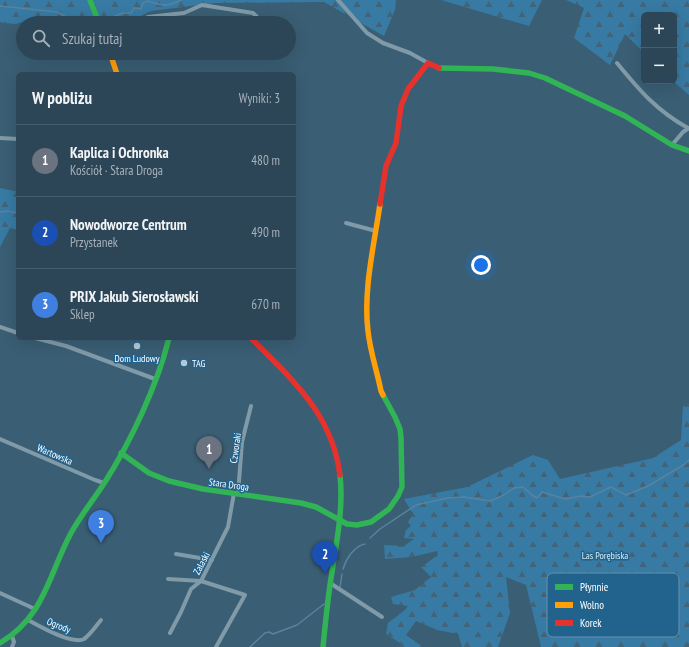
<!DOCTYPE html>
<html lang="pl">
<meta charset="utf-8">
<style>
:root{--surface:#2c4657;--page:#344d5d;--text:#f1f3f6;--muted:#a6b1ba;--line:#485e6d;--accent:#e69b98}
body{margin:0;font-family:"PT Sans Narrow",sans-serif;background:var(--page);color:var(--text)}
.controls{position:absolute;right:12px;top:12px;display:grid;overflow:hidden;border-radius:6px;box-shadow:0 4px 16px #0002}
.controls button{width:36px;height:36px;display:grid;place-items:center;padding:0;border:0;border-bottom:1px solid var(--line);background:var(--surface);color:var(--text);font:20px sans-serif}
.you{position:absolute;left:481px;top:265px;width:14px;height:14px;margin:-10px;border:3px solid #fff;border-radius:50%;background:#1a73e8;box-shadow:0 0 0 6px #1a73e833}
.badge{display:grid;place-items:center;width:26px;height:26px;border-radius:50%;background:var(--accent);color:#fff;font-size:13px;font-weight:700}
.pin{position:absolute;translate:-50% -33px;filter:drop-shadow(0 1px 2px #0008)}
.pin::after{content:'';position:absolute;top:21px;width:14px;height:12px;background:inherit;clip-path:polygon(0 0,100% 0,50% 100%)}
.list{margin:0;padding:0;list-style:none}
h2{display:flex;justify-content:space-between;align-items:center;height:52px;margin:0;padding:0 16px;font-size:17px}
h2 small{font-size:13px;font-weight:400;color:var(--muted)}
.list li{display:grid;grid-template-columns:26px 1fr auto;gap:12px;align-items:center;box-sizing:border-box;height:72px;padding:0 16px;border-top:1px solid var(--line)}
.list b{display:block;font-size:15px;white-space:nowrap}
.list p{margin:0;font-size:13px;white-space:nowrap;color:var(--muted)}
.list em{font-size:13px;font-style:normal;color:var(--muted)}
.icon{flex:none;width:22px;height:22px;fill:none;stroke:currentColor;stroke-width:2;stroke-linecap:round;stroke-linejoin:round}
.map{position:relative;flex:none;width:689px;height:647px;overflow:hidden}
.search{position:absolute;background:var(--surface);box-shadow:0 4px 16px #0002;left:16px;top:16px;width:280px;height:44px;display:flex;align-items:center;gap:10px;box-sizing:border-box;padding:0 14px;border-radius:22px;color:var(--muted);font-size:15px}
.panel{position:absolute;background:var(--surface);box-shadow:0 4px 16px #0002;left:16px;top:72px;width:280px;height:268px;border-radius:6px}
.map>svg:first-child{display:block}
</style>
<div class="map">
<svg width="689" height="647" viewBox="0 0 689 647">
<defs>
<pattern id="forest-firs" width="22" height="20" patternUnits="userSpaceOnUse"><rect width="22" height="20" fill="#377aa3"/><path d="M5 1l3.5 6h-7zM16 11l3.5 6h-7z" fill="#426378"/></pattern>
</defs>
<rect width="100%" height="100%" fill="#3a5e74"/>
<!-- forest -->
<g fill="url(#forest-firs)">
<path d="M0,0h396l-1,10 -11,26 -60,-34 -109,1 -64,8 -25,12h-86l-12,-3 -12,4 -12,-1 -4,-1z"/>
<path d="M441,0h101l-13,26z"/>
<path d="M566,0h123v95l-16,-14 1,-66h-30v38l-19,-19 -15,31 -36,-27 10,-30z"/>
<path d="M0,188l18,4v38l-8,-2 -10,19z"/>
<path d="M689,404v243h-148l-15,-62 -20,-8 4,36 -12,34h-36l-4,-13 -21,-4 -21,-9 -10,14 17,12h-24l1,-4 -14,-9 2,-11 17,-13 3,-4 -15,-2 -2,-7 24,-7 16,-13 -10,-10 17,-12 -1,-4 -25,6 -27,2 -1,-14 20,1 10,-7 -10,-1 2,-8 5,-4 -3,-4 5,-8 -9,-15 63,-12 66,-32 15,5 12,19 93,-21 28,-18 2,-34z"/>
</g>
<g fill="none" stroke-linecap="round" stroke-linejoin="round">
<!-- stream -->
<g stroke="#58839f" stroke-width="1.5">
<path d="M0,6l57,6 20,11"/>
<path d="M100,23l22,-10h9l3,-5 7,1 2,-6 5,-2c15,5 18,6 33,-1"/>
<path d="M0,212l7,-1 11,2"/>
<path d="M370,538l10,-9 36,-24 32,-7 16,-1 26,4 14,-6 10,-7 9,-1 9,8 5,3 5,-6 23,7 16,-3 9,1 21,-10 15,8 22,-9 37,-22 4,-4"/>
<path d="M343,569c3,-10 11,-23 22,-25"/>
<path d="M340,587l2,-13"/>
<path d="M250,647l15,-14 4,-1 4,2 24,-9 27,-21"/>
</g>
<!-- street -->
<g stroke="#819aa8" stroke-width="4">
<path d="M338,0l29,33 16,10 27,10 18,10"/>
<path d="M134,23l14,-6 36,-4 18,-8 51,8 5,5 2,5"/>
<path d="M617,63c22,27 40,48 71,65"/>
<path d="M0,138l18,1"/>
<path d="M672,145l11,-13 6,-4"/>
<path d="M346,223l30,8"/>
<path d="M0,327l18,6"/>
<path d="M35,338l31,8 89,33"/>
<path d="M0,439l95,41 9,3"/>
<path d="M238,494l4,-52 9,-36"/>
<path d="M176,554l36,6"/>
<path d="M168,579l33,2 44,14 -29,52"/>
<path d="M330,583l52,34"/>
<path d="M0,593l35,16"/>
<path d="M28,620c11,6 44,25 56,19 6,-4 12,-13 17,-19"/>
<path d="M170,633l11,-21 10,-23 10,-8 27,-54 6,-34"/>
<path d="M12,647l2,-5 -2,-6"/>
</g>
<!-- fast -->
<g stroke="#30b455" stroke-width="5.5">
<path d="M90,0l9,23"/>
<path d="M439,68l54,1 36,4 16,5 80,38 47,29 17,6"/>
<path d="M121,453l28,20 20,8 34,8 98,14 15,4 31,17 10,1 14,-3 18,-13 9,-13 4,-9 -1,-50 -1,-8 -5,-12 -12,-22"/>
<path d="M0,643c45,-27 48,-67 71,-110 10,-18 23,-34 34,-51 26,-41 52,-96 64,-144"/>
<path d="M323,647c2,-20 4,-41 7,-62 5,-35 14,-74 10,-110"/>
</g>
<!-- slow -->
<g stroke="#ff9f0a" stroke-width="5.5">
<path d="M110,53l7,21"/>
<path d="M380,204c-6,42 -17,86 -12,127 2,20 9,40 13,60l2,4"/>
</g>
<!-- jam -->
<g stroke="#e5322d" stroke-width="5.5">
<path d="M380,204l6,-38 10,-23 5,-37 7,-17 20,-26 11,5"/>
<path d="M251,338c41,42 81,75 89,137"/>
</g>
</g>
<!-- markers -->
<g fill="#bac7ce" stroke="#22638d" stroke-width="1.5">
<circle cx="137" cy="346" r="4"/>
<circle cx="184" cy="363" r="4"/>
</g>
<g text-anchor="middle" stroke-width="3" stroke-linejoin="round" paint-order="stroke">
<!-- poi labels -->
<g font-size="10" fill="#fff" stroke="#22638d">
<text x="137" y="362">Dom Ludowy</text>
<text x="192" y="367" text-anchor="start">TAG</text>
</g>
<!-- street labels -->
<g font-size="10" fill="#fff" stroke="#22638d">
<text transform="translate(235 448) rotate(-82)" y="4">Czworaki</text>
<text transform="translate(55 454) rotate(23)" y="4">Wartowska</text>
<text transform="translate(229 484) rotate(8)" y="4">Stara Droga</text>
<text transform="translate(201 563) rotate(-62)" y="4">Zalaski</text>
<text transform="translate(59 625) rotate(22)" y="4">Ogrody</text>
</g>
<!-- park labels -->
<g font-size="10" fill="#d6ebf8" stroke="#22638d">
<text x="605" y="559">Las Porębiska</text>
</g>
</g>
<!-- legend -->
<rect x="547" y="573" width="132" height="64" rx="6" fill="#22638d" stroke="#6492af" stroke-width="1"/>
<rect x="555" y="584" width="18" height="6" fill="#30b455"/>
<rect x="555" y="602" width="18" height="6" fill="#ff9f0a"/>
<rect x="555" y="620" width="18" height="6" fill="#e5322d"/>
<g font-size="11" fill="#fff">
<text x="580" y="591">Płynnie</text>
<text x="580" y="609">Wolno</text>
<text x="580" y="627">Korek</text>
</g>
</svg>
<div class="controls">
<button>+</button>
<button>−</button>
</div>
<div class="you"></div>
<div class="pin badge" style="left:209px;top:469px;background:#6b7280">1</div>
<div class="pin badge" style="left:325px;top:574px;background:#1a4fb4">2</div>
<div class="pin badge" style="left:101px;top:543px;background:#3f7fe0">3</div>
<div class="search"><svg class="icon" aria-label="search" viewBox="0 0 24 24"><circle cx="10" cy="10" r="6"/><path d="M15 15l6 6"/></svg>Szukaj tutaj</div>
<section class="panel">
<h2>W pobliżu<small>Wyniki: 3</small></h2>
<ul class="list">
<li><span class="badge" style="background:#6b7280">1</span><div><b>Kaplica i Ochronka</b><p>Kościół · Stara Droga</p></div><em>480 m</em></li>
<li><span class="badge" style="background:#1a4fb4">2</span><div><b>Nowodworze Centrum</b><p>Przystanek</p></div><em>490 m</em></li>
<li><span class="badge" style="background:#3f7fe0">3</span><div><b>PRIX Jakub Sierosławski</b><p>Sklep</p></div><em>670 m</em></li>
</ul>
</section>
</div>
